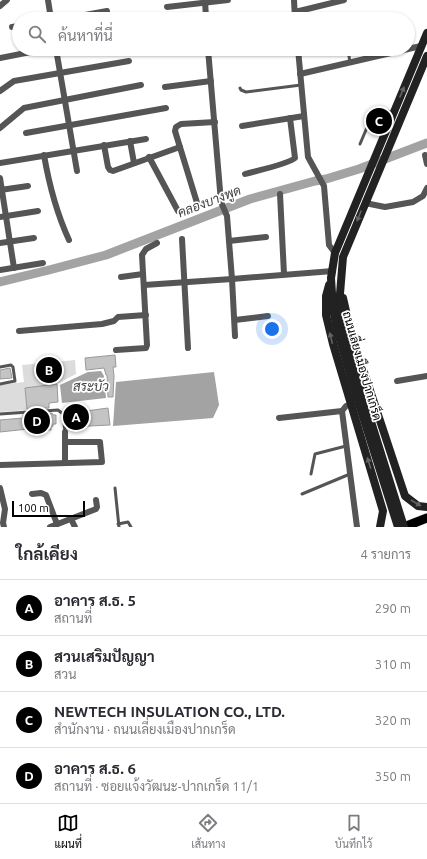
<!DOCTYPE html>
<html lang="th">
<meta charset="utf-8">
<style>
:root{--surface:#fff;--page:#f7f7f7;--text:#2b2b33;--muted:#7c7c81;--line:#e1e1e2;--accent:#000}
body{margin:0;font-family:Ubuntu,Sarabun,sans-serif;background:var(--page);color:var(--text)}
.scale{position:absolute;left:12px;bottom:10px;width:73px;box-sizing:border-box;padding-left:4px;border:2px solid #000;border-top:0;font-size:11px;line-height:14px;white-space:nowrap;color:#000;-webkit-text-stroke:3px #fff;paint-order:stroke}
.you{position:absolute;left:272px;top:329px;width:14px;height:14px;margin:-10px;border:3px solid #fff;border-radius:50%;background:#1a73e8;box-shadow:0 0 0 6px #1a73e833}
.badge{display:grid;place-items:center;width:26px;height:26px;border-radius:50%;background:var(--accent);color:#fff;font-size:13px;font-weight:700}
.pin{position:absolute;translate:-50% -50%;border:2px solid #fff;box-shadow:0 1px 4px #0006}
.list{margin:0;padding:0;list-style:none}
h2{display:flex;justify-content:space-between;align-items:center;height:52px;margin:0;padding:0 16px;font-size:17px}
h2 small{font-size:13px;font-weight:400;color:var(--muted)}
.list li{display:grid;grid-template-columns:26px 1fr auto;gap:12px;align-items:center;box-sizing:border-box;height:56px;padding:0 16px;border-top:1px solid var(--line)}
.list b{display:block;font-size:15px;white-space:nowrap}
.list p{margin:0;font-size:13px;white-space:nowrap;color:var(--muted)}
.list em{font-size:13px;font-style:normal;color:var(--muted)}
.icon{flex:none;width:22px;height:22px;fill:none;stroke:currentColor;stroke-width:2;stroke-linecap:round;stroke-linejoin:round}
.map{position:relative;flex:none;width:427px;height:527px;overflow:hidden}
.search{position:absolute;background:var(--surface);box-shadow:0 1px 3px #0004;left:12px;right:12px;top:12px;height:44px;display:flex;align-items:center;gap:10px;box-sizing:border-box;padding:0 14px;border-radius:22px;color:var(--muted);font-size:15px}
.sheet{height:276px;background:var(--surface)}
nav{display:flex;justify-content:space-around;align-items:center;box-sizing:border-box;height:56px;border-top:1px solid var(--line);background:var(--surface);font-size:11px;color:var(--muted)}
nav a{display:grid;justify-items:center;gap:2px}
nav .on{color:var(--accent)}
.map>svg:first-child{display:block}
</style>
<div class="map">
<svg width="427" height="527" viewBox="0 0 427 527">
<rect width="100%" height="100%" fill="#fff"/>
<!-- green -->
<path fill="#dcdcdc" d="M75,360l1,14 -19,10 -32,4 2,22 -27,2v-27l24,-3 -2,-17z"/>
<!-- water -->
<g fill="#a3a3a3">
<path d="M101,371l3,5 2,22 -44,5 -2,-18 28,-13z"/>
<path d="M214,372l5,33 -6,13 -100,8 3,-44z"/>
</g>
<g fill="none" stroke-linecap="round" stroke-linejoin="round">
<!-- river -->
<path stroke="#a3a3a3" stroke-width="9" d="M0,282l49,-12 57,-15 144,-56 65,-18 11,-2 33,-10 68,-26"/>
</g>
<!-- building -->
<g fill="#c4c4c4" stroke="#999">
<path d="M115,355l1,12h-3l1,9 -1,21h-5l-1,-22h-1l-2,-7 -18,2 -1,-12z"/>
<path d="M10,368l2,10 -12,1v-9z"/>
<path d="M57,384l1,18 -9,1v5l-22,1 -2,-21z"/>
<path d="M85,406l1,5 22,-3 2,17 -42,2 -3,-19z"/>
<path d="M52,413l1,2h3v9h-3v2l-2,1v3l-23,1v-2l-28,3v-12l23,-2v-3z"/>
</g>
<g fill="none" stroke-linecap="round" stroke-linejoin="round">
<!-- primary casing -->
<g stroke="#dbdbdb" stroke-width="10">
<path id="primary" d="M404,527l23,-9"/>
</g>
<!-- lane -->
<g stroke="#555" stroke-width="3">
<path d="M348,49l2,14"/>
<path d="M240,88l1,2 5,2 55,-7"/>
<path d="M360,144l14,-33c6,-5 13,-1 19,3"/>
<path d="M0,367l11,-2 2,2 2,14 -15,3"/>
<path d="M0,414l58,-4 5,4 2,18"/>
<path d="M311,474l4,-20 31,-8"/>
<path d="M115,488l4,39"/>
<path d="M302,494l48,-20"/>
<path d="M118,524l10,-2 3,5"/>
</g>
<!-- street -->
<g stroke="#555" stroke-width="6">
<path d="M48,0l3,19"/>
<path d="M205,0l1,19"/>
<path d="M294,0l1,19"/>
<path d="M0,6l7,-6"/>
<path d="M167,7l61,-7"/>
<path d="M295,12l49,-12"/>
<path d="M63,19l44,-8"/>
<path d="M12,27l7,-1"/>
<path d="M56,49l21,122"/>
<path d="M208,49l13,153 6,14 5,63 3,57"/>
<path d="M298,49l10,108 16,29 5,59 6,8"/>
<path d="M233,52l11,-3"/>
<path d="M0,58l46,-9"/>
<path d="M300,74l121,-28"/>
<path d="M165,87l46,-6"/>
<path d="M0,91l14,-10 115,-20"/>
<path d="M242,126l62,-10"/>
<path d="M0,128l24,-20 117,-23"/>
<path d="M26,133l140,-25"/>
<path d="M130,141l4,22"/>
<path d="M104,145l4,22 2,3 3,1 67,-24"/>
<path d="M44,155c5,29 13,59 25,85"/>
<path d="M425,155l2,9"/>
<path d="M149,157l29,54"/>
<path d="M0,163l146,-24"/>
<path d="M245,174c10,-3 44,-10 50,-16l-5,-40"/>
<path d="M0,178l14,90"/>
<path d="M0,190l28,-4"/>
<path d="M280,194l4,80"/>
<path d="M365,203l20,4 28,-5 10,-6 4,-8"/>
<path d="M198,206l-23,-75 1,-4 5,-3 34,-2"/>
<path d="M0,217l38,-6"/>
<path d="M182,239l6,109"/>
<path d="M229,241l37,-4"/>
<path d="M0,243l34,-5"/>
<path d="M0,270l43,-7"/>
<path d="M121,277l22,-3"/>
<path d="M144,285l88,-6 101,-8"/>
<path d="M235,320l33,-4"/>
<path d="M19,331l83,-7 12,-3 4,-4 28,-2"/>
<path d="M116,350l30,-2 1,-3 -5,-90 4,-6 11,-6"/>
<path d="M397,381l30,-5"/>
<path d="M351,404l-5,2 -4,5 15,116"/>
<path d="M279,418l63,-7"/>
<path d="M65,432v31"/>
<path d="M0,465l102,-3 -2,-20h-35"/>
<path d="M0,488l5,21 -2,14 1,4"/>
<path d="M32,494l9,-1 5,2 11,29"/>
<path d="M71,519l4,8"/>
<path d="M50,527l46,-18 1,-2 -1,-7"/>
</g>
<!-- secondary -->
<g stroke="#222" stroke-width="8">
<path d="M329,285l-3,11v19l7,29 50,167 -3,16"/>
<path d="M343,298l8,35 54,163 13,10 9,1"/>
<path d="M363,396l-20,-69 -4,-21 4,-49 84,-201"/>
<path d="M357,398l-20,-68 -4,-21 -2,-31 4,-25 92,-220"/>
</g>
<!-- primary -->
<use href="#primary" stroke="#000" stroke-width="9"/>
<!-- rail -->
<path stroke="#000" stroke-width="1.5" stroke-dasharray="6 2 1 2" stroke-linecap="butt" d="M412,527l15,-6"/>
<!-- secondary-bridge -->
<g stroke="#222" stroke-width="8">
<path d="M363,396l41,131"/>
<path d="M357,398l41,129"/>
</g>
</g>
<!-- one-way arrows -->
<defs><path id="oneway-solid" d="M-6-.8H1V-3.2L6.5 0L1 3.2V.8H-6Z"/></defs>
<g fill="#646464">
<use href="#oneway-solid" transform="translate(402 92) rotate(-67)"/>
<use href="#oneway-solid" transform="translate(359 216) rotate(112)"/>
<use href="#oneway-solid" transform="translate(331 338) rotate(-104)"/>
<use href="#oneway-solid" transform="translate(369 463) rotate(-107)"/>
<use href="#oneway-solid" transform="translate(416 503) rotate(30)"/>
</g>
<g text-anchor="middle" stroke-width="3.5" stroke-linejoin="round" paint-order="stroke">
<!-- street labels -->
<g font-size="12" fill="#000" stroke="#fff">
<text transform="translate(362 366) rotate(74)" y="4">ถนนเลี่ยงเมืองปากเกร็ด</text>
</g>
<!-- water labels -->
<g font-size="13" font-style="italic" fill="#444" stroke="#fff">
<text transform="translate(209 201) rotate(-21)" y="5">คลองบางพูด</text>
<text x="91" y="391">สระบัว</text>
</g>
</g>
</svg>
<div class="scale">100 m</div>
<div class="you"></div>
<div class="pin badge" style="left:76px;top:417px">A</div>
<div class="pin badge" style="left:49px;top:370px">B</div>
<div class="pin badge" style="left:379px;top:121px">C</div>
<div class="pin badge" style="left:37px;top:421px">D</div>
<div class="search"><svg class="icon" aria-label="search" viewBox="0 0 24 24"><circle cx="10" cy="10" r="6"/><path d="M15 15l6 6"/></svg>ค้นหาที่นี่</div>
</div>
<section class="sheet">
<h2>ใกล้เคียง<small>4 รายการ</small></h2>
<ul class="list">
<li><span class="badge">A</span><div><b>อาคาร ส.ธ. 5</b><p>สถานที่</p></div><em>290 m</em></li>
<li><span class="badge">B</span><div><b>สวนเสริมปัญญา</b><p>สวน</p></div><em>310 m</em></li>
<li><span class="badge">C</span><div><b>NEWTECH INSULATION CO., LTD.</b><p>สำนักงาน · ถนนเลี่ยงเมืองปากเกร็ด</p></div><em>320 m</em></li>
<li><span class="badge">D</span><div><b>อาคาร ส.ธ. 6</b><p>สถานที่ · ซอยแจ้งวัฒนะ-ปากเกร็ด 11/1</p></div><em>350 m</em></li>
</ul>
</section>
<nav>
<a class="on"><svg class="icon" aria-label="map" viewBox="0 0 24 24"><path d="M3 6l6-2 6 2 6-2v14l-6 2-6-2-6 2zM9 4v14M15 6v14"/></svg>แผนที่</a>
<a><svg class="icon" aria-label="directions" viewBox="0 0 24 24"><path d="M12 3l9 9-9 9-9-9zM9 14v-3h6M13 9l2 2-2 2"/></svg>เส้นทาง</a>
<a><svg class="icon" aria-label="saved" viewBox="0 0 24 24"><path d="M7 4h10v16l-5-4-5 4z"/></svg>บันทึกไว้</a>
</nav>
